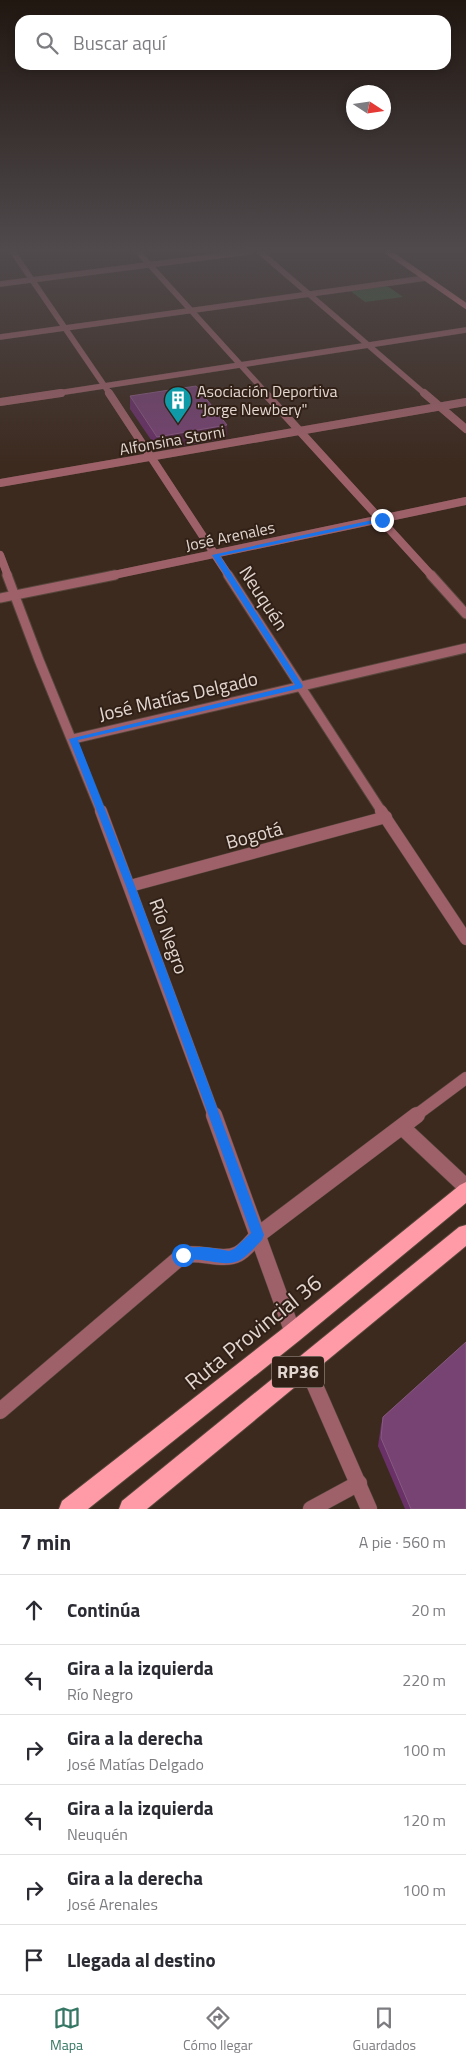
<!DOCTYPE html>
<html lang="es">
<meta charset="utf-8">
<style>
:root{--surface:#fff;--page:#f2f2f3;--text:#2b2b33;--muted:#7c7c81;--line:#e1e1e2;--accent:#357764}
body{margin:0;font-family:"Titillium Web",sans-serif;background:var(--page);color:var(--text)}
.compass{position:absolute;left:346px;top:85px;width:45px;height:45px;border-radius:50%;background:var(--surface);box-shadow:0 2px 8px #0003;rotate:102deg}
.stop{position:absolute;width:15px;height:15px;margin:-11px;border:4px solid #1a73e8;border-radius:50%;background:#fff}
.stop.end{background:#1a73e8;border-color:#fff;box-shadow:0 1px 5px #0008}
.list{margin:0;padding:0;list-style:none}
h2{display:flex;justify-content:space-between;align-items:center;height:65px;margin:0;padding:0 20px;font-size:21px}
h2 small{font-size:16px;font-weight:400;color:var(--muted)}
.list li{display:grid;grid-template-columns:32px 1fr auto;gap:15px;align-items:center;box-sizing:border-box;height:70px;padding:0 20px;border-top:1px solid var(--line)}
.list b{display:block;font-size:19px;white-space:nowrap}
.list p{margin:0;font-size:16px;white-space:nowrap;color:var(--muted)}
.list em{font-size:16px;font-style:normal;color:var(--muted)}
.icon{flex:none;width:28px;height:28px;fill:none;stroke:currentColor;stroke-width:2;stroke-linecap:round;stroke-linejoin:round}
.map{position:relative;flex:none;width:466px;height:1509px;overflow:hidden}
.search{position:absolute;background:var(--surface);box-shadow:0 2px 8px #0003;left:15px;right:15px;top:15px;height:55px;display:flex;align-items:center;gap:12px;box-sizing:border-box;padding:0 18px;border-radius:15px;color:var(--muted);font-size:19px}
.sheet{height:485px;background:var(--surface)}
nav{display:flex;justify-content:space-around;align-items:center;box-sizing:border-box;height:70px;border-top:1px solid var(--line);background:var(--surface);font-size:14px;color:var(--muted)}
nav a{display:grid;justify-items:center;gap:2px}
nav .on{color:var(--accent)}
.map>svg:first-child{display:block}
</style>
<div class="map">
<svg width="466" height="1509" viewBox="0 0 466 1509">
<rect width="100%" height="100%" fill="#3c2a1f"/>
<!-- green -->
<path fill="#39643a" d="M386,285l17,12 -38,5 -16,-12z"/>
<g fill="none" stroke-linecap="round" stroke-linejoin="round">
<!-- minor-far4 casing -->
<g stroke="#57463b" stroke-width="6">
<g id="minor-far4">
<path d="M13,252l97,142"/>
<path d="M138,252l129,142"/>
<path d="M260,252l165,142"/>
<path d="M0,284l248,-32"/>
<path d="M0,337l426,-59"/>
<path d="M52,394l414,-64"/>
</g>
</g>
<!-- minor-far3 casing -->
<g stroke="#57463b" stroke-width="8">
<g id="minor-far3">
<path d="M109,393l120,183"/>
<path d="M265,393l167,183"/>
<path d="M424,393l42,36"/>
<path d="M0,402l61,-9"/>
<path d="M0,483l466,-81"/>
<path d="M0,555l8,21"/>
<path d="M109,576l357,-75"/>
</g>
</g>
<!-- minor-far2 casing -->
<g stroke="#57463b" stroke-width="11">
<g id="minor-far2">
<path d="M7,575l32,85 62,152"/>
<path d="M228,575l154,237"/>
<path d="M431,575l35,39"/>
<path d="M0,598l115,-23"/>
<path d="M73,739l393,-91"/>
</g>
</g>
<!-- minor-far1 casing -->
<g stroke="#57463b" stroke-width="13">
<g id="minor-far1">
<path d="M101,811l113,305"/>
<path d="M381,811l85,128"/>
<path d="M130,886l256,-69"/>
<path d="M415,1116l51,-38"/>
</g>
</g>
<!-- minor casing -->
<g stroke="#57463b" stroke-width="17">
<g id="minor">
<path d="M214,1115l79,218"/>
<path d="M402,1127l64,60"/>
<path d="M306,1365l63,144"/>
<path d="M0,1411l183,-156c17,-4 40,7 55,-1 8,-4 14,-13 20,-19l159,-120"/>
<path d="M311,1509l48,-26"/>
</g>
</g>
<!-- secondary casing -->
<g stroke="#57463b" stroke-width="6">
<path id="secondary" d="M388,252l78,54"/>
</g>
<!-- primary casing -->
<g stroke="#57463b" stroke-width="2">
<g id="primary">
<path d="M466,1182v21l-166,137 -212,169h-29l3,-8 224,-175 174,-141z"/>
<path d="M466,1225v21l-319,263h-28l3,-8 337,-274z"/>
</g>
</g>
<!-- minor-far4 -->
<use href="#minor-far4" stroke="#9e6169" stroke-width="5.5"/>
<!-- minor-far3 -->
<use href="#minor-far3" stroke="#9e6169" stroke-width="8"/>
<!-- minor-far2 -->
<use href="#minor-far2" stroke="#9e6169" stroke-width="9"/>
<!-- minor-far1 -->
<use href="#minor-far1" stroke="#9e6169" stroke-width="12"/>
<!-- minor -->
<use href="#minor" stroke="#9e6169" stroke-width="16"/>
<!-- secondary -->
<use href="#secondary" stroke="#dd7c89" stroke-width="5.5"/>
<!-- primary -->
<use href="#primary" fill="#ff9ba7" fill-rule="evenodd"/>
</g>
<!-- wall -->
<g fill="#693167">
<path d="M130,396l97,29v13l-69,12 -28,-41z"/>
<path d="M383,1417l83,92h-61l-27,-63 3,-21z"/>
</g>
<!-- shaded-wall -->
<path fill="#522745" d="M227,425v13l-69,12 -1,-13z"/>
<!-- building -->
<g fill="#764372" stroke="#875a81">
<path d="M196,386l31,39 -70,12 -27,-41z"/>
<path d="M466,1342v167h-55l-30,-71 2,-21z"/>
</g>
<!-- sky -->
<linearGradient id="sky" x2="0" y2="1"><stop stop-color="#211711"/><stop offset="0.54" stop-color="#504a4d"/><stop offset="1" stop-color="#504a4d" stop-opacity="0"/></linearGradient>
<rect width="466" height="463" fill="url(#sky)"/>
<!-- route -->
<path fill="#1a73e8" d="M382,518l2,3 -164,35 83,130 -1,2 -224,52 57,146 129,349 -2,5c-6,6 -13,14 -20,19 -17,11 -40,-4 -59,2l-4,-2 -2,-4 2,-4c17,-7 32,-3 50,0l5,-2 17,-16 -125,-347 -57,-147 226,-54 -83,-130z"/>
<!-- icons -->
<defs>
<g id="building-pin" transform="scale(1.4375)"><path d="M0 17L-7.5 6A9.5 9.5 0 1 1 7.5 6Z" fill="#0f9aa8" stroke="#312016"/><path d="M-4-6H4V6H1V3H-1V6H-4ZM-2.5-4.3h1.7v1.8h-1.7ZM.8-4.3h1.7v1.8H.8ZM-2.5-1h1.7V.8h-1.7ZM.8-1h1.7V.8H.8Z" fill="#fff"/></g>
</defs>
<g fill-rule="evenodd">
<use href="#building-pin" x="178" y="400"/>
</g>
<g text-anchor="middle" stroke-width="4" stroke-linejoin="round" paint-order="stroke">
<!-- far-poi labels -->
<g font-size="16" fill="#e2d6d0" stroke="#312016" text-anchor="start">
<text x="197" y="397">Asociación Deportiva<tspan x="197" dy="18">"Jorge Newbery"</tspan></text>
</g>
<!-- far-street labels -->
<g font-size="16" fill="#e2d6d0" stroke="#312016">
<text transform="translate(172 440) rotate(-10)" y="6">Alfonsina Storni</text>
<text transform="translate(230 536) rotate(-12)" y="6">José Arenales</text>
</g>
<!-- shield labels -->
<rect fill="#312016" stroke="#ad9f98" stroke-width="1" x="272" y="1356.5" width="52" height="31" rx="4"/>
<g font-size="18" font-weight="bold" fill="#e2d6d0">
<text x="298" y="1378">RP36</text>
</g>
<!-- street labels -->
<g font-size="19" fill="#e2d6d0" stroke="#312016">
<text transform="translate(264 598) rotate(57)" y="7">Neuquén</text>
<text transform="translate(178 696) rotate(-13)" y="7">José Matías Delgado</text>
<text transform="translate(254 835) rotate(-15)" y="7">Bogotá</text>
<text transform="translate(169 936) rotate(70)" y="7">Río Negro</text>
</g>
<!-- near-street labels -->
<g font-size="22" fill="#e2d6d0" stroke="#312016">
<text transform="translate(253 1332) rotate(-39)" y="8">Ruta Provincial 36</text>
</g>
</g>
</svg>
<svg class="compass" viewBox="-18 -18 36 36"><path d="M0-13l5 13h-10z" fill="#e53935"/><path d="M0 13l5-13h-10z" fill="#7c7c81"/></svg>
<div class="stop" style="left:183px;top:1255px"></div>
<div class="stop end" style="left:382px;top:520px"></div>
<div class="search"><svg class="icon" aria-label="search" viewBox="0 0 24 24"><circle cx="10" cy="10" r="6"/><path d="M15 15l6 6"/></svg>Buscar aquí</div>
</div>
<section class="sheet">
<h2>7 min<small>A pie · 560 m</small></h2>
<ul class="list">
<li><svg class="icon" aria-label="ahead" viewBox="0 0 24 24"><path d="M12 20V5M6 11l6-6 6 6"/></svg><div><b>Continúa</b></div><em>20 m</em></li>
<li><svg class="icon" aria-label="left" viewBox="0 0 24 24"><path d="M17 20v-9H6M10 6l-5 5 5 5"/></svg><div><b>Gira a la izquierda</b><p>Río Negro</p></div><em>220 m</em></li>
<li><svg class="icon" aria-label="right" viewBox="0 0 24 24"><path d="M7 20v-9h11M14 6l5 5-5 5"/></svg><div><b>Gira a la derecha</b><p>José Matías Delgado</p></div><em>100 m</em></li>
<li><svg class="icon" aria-label="left" viewBox="0 0 24 24"><path d="M17 20v-9H6M10 6l-5 5 5 5"/></svg><div><b>Gira a la izquierda</b><p>Neuquén</p></div><em>120 m</em></li>
<li><svg class="icon" aria-label="right" viewBox="0 0 24 24"><path d="M7 20v-9h11M14 6l5 5-5 5"/></svg><div><b>Gira a la derecha</b><p>José Arenales</p></div><em>100 m</em></li>
<li><svg class="icon" aria-label="arrive" viewBox="0 0 24 24"><path d="M6 21V4h12l-3 4 3 4H6"/></svg><div><b>Llegada al destino</b></div></li>
</ul>
</section>
<nav>
<a class="on"><svg class="icon" aria-label="map" viewBox="0 0 24 24"><path d="M3 6l6-2 6 2 6-2v14l-6 2-6-2-6 2zM9 4v14M15 6v14"/></svg>Mapa</a>
<a><svg class="icon" aria-label="directions" viewBox="0 0 24 24"><path d="M12 3l9 9-9 9-9-9zM9 14v-3h6M13 9l2 2-2 2"/></svg>Cómo llegar</a>
<a><svg class="icon" aria-label="saved" viewBox="0 0 24 24"><path d="M7 4h10v16l-5-4-5 4z"/></svg>Guardados</a>
</nav>
